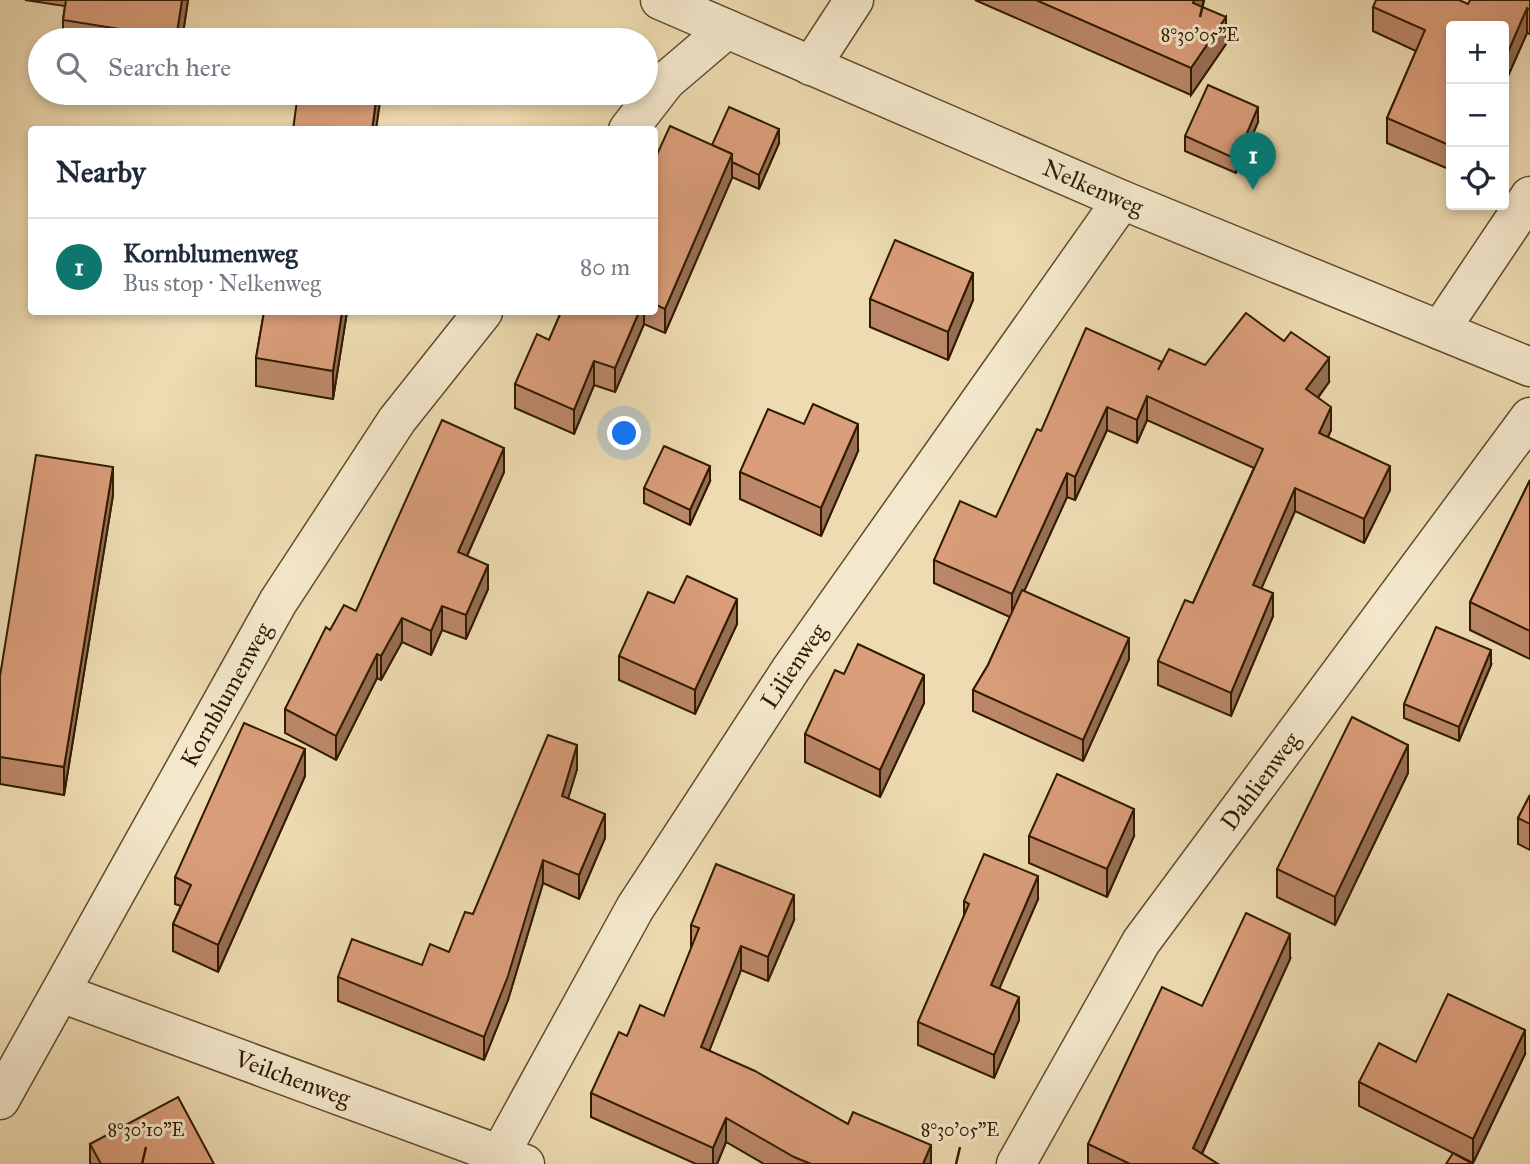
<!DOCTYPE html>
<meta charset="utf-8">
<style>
:root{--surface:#fff;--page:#f6f6f7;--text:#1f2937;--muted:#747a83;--line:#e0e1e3;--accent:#0f766e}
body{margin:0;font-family:"IM FELL Great Primer",serif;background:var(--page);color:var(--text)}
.controls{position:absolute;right:21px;top:21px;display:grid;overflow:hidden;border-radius:7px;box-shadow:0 4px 10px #0003}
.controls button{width:63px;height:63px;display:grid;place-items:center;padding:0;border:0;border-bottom:2px solid var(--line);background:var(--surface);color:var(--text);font:35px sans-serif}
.you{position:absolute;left:625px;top:434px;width:24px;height:24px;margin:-18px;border:5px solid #fff;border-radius:50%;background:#1a73e8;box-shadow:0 0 0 10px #1a73e833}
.badge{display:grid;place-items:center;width:46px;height:46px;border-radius:50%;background:var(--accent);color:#fff;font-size:23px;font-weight:700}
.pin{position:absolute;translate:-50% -58px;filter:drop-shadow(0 2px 4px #0008)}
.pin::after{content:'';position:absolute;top:37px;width:24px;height:21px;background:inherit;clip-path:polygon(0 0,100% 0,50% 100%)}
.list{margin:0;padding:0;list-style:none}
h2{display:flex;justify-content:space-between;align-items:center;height:91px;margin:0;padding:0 28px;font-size:30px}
h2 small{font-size:23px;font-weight:400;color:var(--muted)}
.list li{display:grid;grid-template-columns:46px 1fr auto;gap:21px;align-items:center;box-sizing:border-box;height:98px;padding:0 28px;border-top:2px solid var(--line)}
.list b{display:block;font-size:26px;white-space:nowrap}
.list p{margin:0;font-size:23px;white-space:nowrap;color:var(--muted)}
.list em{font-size:23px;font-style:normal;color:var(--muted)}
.icon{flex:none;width:38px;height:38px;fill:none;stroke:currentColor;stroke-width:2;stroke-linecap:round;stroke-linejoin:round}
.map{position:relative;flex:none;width:1530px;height:1164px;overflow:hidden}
.search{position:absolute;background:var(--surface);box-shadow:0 4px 10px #0003;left:28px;top:28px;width:630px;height:77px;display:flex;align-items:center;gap:18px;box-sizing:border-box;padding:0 24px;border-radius:38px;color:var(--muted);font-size:26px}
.panel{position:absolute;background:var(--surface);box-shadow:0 4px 10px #0003;left:28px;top:126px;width:630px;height:189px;border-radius:7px}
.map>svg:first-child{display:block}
</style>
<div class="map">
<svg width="1530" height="1164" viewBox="0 0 1530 1164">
<rect width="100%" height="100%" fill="#eedbb1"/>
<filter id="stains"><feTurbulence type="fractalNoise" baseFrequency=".00286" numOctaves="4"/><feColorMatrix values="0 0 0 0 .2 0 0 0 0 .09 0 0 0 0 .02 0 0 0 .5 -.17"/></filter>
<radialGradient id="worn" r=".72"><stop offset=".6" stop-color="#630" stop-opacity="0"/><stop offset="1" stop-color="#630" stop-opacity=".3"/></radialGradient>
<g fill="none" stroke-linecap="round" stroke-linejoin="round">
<!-- street casing -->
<g stroke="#604b2c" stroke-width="41">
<g id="street">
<path id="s1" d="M660,0l462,200 408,167"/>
<path d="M811,66l43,-66"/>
<path d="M628,130l38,-49 61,-52"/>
<path d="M1440,330l90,-134"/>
<path id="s2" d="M61,993l464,171"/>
<path id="s3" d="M0,1100l278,-498 119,-182 86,-108"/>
<path id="s4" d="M500,1154l135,-246 156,-239 331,-469"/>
<path id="s5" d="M1016,1164l125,-222 389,-525"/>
</g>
</g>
<!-- street -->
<use href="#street" stroke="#f4e8cc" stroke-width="38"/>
</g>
<!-- wall -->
<g fill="#bb8768" stroke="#301b00" stroke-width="2">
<path d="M25,0h163l-6,40h-119v-20l2,-14z"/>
<path d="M975,0h228v7l23,37 -35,51z"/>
<path d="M1530,0v34l-3,-1 -23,52v-59h-53v144l-64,-27v-25l29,-67 -43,-20v-24l95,-3z"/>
<path d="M1258,122l-22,51 -51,-22v-15z"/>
<path d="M779,143l-20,46 -27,-12 -67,156 -21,-9 -29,68 -21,-7 -20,49 -59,-26v-24l34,-44 12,-28h93v-151l58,-16z"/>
<path d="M870,299l103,1 -25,60 -78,-33z"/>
<path d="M264,312h83l-14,87 -77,-13v-28z"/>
<path d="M1162,362l43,3 124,17 -11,16 13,32 -3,7 62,53 -26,53 -69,-32 -34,77 12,28 -42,100 -73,-31v-24l35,-58 61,-135 -107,-48 -10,23 -30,-13 -32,70 -8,-3 -43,94 105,68 -46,102 -110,-50v-21l15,-25 22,-48 -76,-34v-23l62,-43 45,-86z"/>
<path d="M858,451l-37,85 -81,-37v-27z"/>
<path d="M504,472l-37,84 21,33 -22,50 -24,-9 -11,25 -29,-13 -21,38 -4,-2 -41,82 -51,-27v-24l45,-79 26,-19z"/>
<path d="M1530,480v179l-60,-29v-28z"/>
<path d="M710,481l-20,44 -46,-22v-15z"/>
<path d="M113,495l-49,300 -64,-11v-108z"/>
<path d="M674,603l63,21 -42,90 -76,-34v-24z"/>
<path d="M1491,665l-32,76 -55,-23v-14z"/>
<path d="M844,674l80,29 -44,94 -75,-35v-28z"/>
<path d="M577,769l-9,29 37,40 -26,61 -36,-16 -35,117 -24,60 -146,-59v-24l84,-12 27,-13 24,-38z"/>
<path d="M1408,773l-73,152 -58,-28v-28z"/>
<path d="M305,776l-87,196 -45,-21v-27l8,-18 -6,-2v-27z"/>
<path d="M1530,795v55l-12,-6v-26z"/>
<path d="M1029,836h105l-27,61 -78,-34z"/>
<path d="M1038,899l-39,89 20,32 -25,58 -76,-33v-23l46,-106v-15z"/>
<path d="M794,920l-26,61 -27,-11 -32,81 139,73 83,40h-167l-38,-22 -9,22h-21l-105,-47v-24l36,-57 37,-20 27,-67v-24z"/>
<path d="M1290,959l-88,195 16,10h-130v-20l114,-138z"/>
<path d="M1525,1054l-52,109 -114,-57v-24l57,-20z"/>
<path d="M90,1144l124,20h-124z"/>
</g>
<!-- shaded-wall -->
<g fill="#986e55" stroke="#301b00" stroke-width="2">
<path d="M182,0h6l-6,40h-6z"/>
<path d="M1194,0h9v9l-10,-6z"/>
<path d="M1527,8v25l-23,52v-24z"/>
<path d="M1226,17v27l-35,51v-27z"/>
<path d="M377,93h3v9l-4,28h-4z"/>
<path d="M1258,107v15l-22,51v-14z"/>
<path d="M779,129v14l-20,46v-14z"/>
<path d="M732,154v24l-67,155v-24z"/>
<path d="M973,273v27l-25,60v-28z"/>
<path d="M342,312h5l-14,87v-28z"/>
<path d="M639,312h5v12l-29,68v-24z"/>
<path d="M1329,358v24l-23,31v-24z"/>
<path d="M594,361v24l-20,49v-24z"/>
<path d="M1147,396v24l-10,23v-23z"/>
<path d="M1107,407v23l-32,70v-23z"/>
<path d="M1331,407v23l-12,26v-23z"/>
<path d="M858,424v27l-37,85v-28z"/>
<path d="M504,448v24l-46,104v-24z"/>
<path d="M710,466v15l-20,44v-15z"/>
<path d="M1390,466v24l-26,53v-24z"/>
<path d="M113,467v28l-49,300v-28z"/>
<path d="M1067,473v24l-55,121v-24z"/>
<path d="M1295,488v23l-42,97v-23z"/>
<path d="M488,565v24l-22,50v-24z"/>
<path d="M1273,593v23l-42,100v-23z"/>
<path d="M737,599v25l-42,90v-24z"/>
<path d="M442,606v24l-11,25v-24z"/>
<path d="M402,618v24l-21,38v-24z"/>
<path d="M1129,638v21l-46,102v-21z"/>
<path d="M1491,650v15l-32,76v-14z"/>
<path d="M377,654v24l-41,82v-24z"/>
<path d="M924,675v28l-44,94v-27z"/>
<path d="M577,745v24l-15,50v-23z"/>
<path d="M1408,745v28l-73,152v-28z"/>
<path d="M305,749v27l-87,196v-27z"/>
<path d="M1134,809v27l-27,61v-28z"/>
<path d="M605,814v24l-26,61v-24z"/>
<path d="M543,860v23l-35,117 -24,60v-23z"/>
<path d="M1038,876v23l-47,109v-23z"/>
<path d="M794,895v25l-26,61v-24z"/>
<path d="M1290,934v25l-93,205 -4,-16z"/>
<path d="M741,946v24l-40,102v-25z"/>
<path d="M1019,997v23l-25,58v-23z"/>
<path d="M1525,1030v24l-52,109v-24z"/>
<path d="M726,1118v24l-9,22h-4v-16z"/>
<path d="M931,1145v19h-8z"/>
</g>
<!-- building -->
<g fill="#d99d79" stroke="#301b00" stroke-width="2">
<path d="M66,0h116l-6,38 -113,-18z"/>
<path d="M1036,0h158l-1,3 33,14 -35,51z"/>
<path d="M1376,0h83l9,4 2,-4h60v10l-3,-2 -23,53v-35h-53v120l-64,-28 38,-88 -52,-23z"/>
<path d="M1208,85l50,22 -22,52 -51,-23z"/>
<path d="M298,93h79l-5,37h-79z"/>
<path d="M729,107l50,22 -20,46 -27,-13v-8l-20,-9z"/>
<path d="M670,126l62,28 -67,155 -11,-5v-143z"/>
<path d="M895,240l78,33 -25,59 -78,-33z"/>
<path d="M264,312h78l-9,59 -77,-13z"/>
<path d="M561,312h78l-24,56 -21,-7 -20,49 -59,-26 22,-50 12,6z"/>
<path d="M1246,313l38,28 7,-9 38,26 -23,31 25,18 -12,26 71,33 -26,53 -69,-31 -42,97 20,8 -42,100 -73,-32 27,-61 8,3 70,-154 -116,-53 -10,24 -30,-13 -32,70 -8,-4 -55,121 -78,-34 26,-59 36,16 41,-88 4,2 45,-103 76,34 -4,8 11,-21 36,16z"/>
<path d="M813,404l45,20 -37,84 -81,-36 28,-63 36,15z"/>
<path d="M442,420l62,28 -46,104 30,13 -22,50 -24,-9 -11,25 -29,-13 -21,38 -4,-2 -41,82 -51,-27 41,-82 4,3 14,-25 12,6z"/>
<path d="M664,446l46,20 -20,44 -46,-22z"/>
<path d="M36,455l77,12 -49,300 -64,-10v-81z"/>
<path d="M1530,480v151l-60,-29z"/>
<path d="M687,576l50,23 -42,91 -76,-34 29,-64 26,11z"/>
<path d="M1022,590l107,48 -46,102 -110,-50 15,-25z"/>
<path d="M1436,627l55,23 -32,77 -55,-23z"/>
<path d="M858,644l66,31 -44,95 -75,-36 30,-64 9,4z"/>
<path d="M1352,717l56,28 -73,152 -58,-28z"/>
<path d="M244,723l61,26 -87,196 -45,-21 18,-39 -16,-8z"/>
<path d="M548,735l29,10 -15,51 43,18 -26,61 -36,-15 -35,116 -24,61 -146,-60 14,-38 70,26 8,-21 19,8 16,-40 8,2z"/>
<path d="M1057,774l77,35 -27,60 -78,-33z"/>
<path d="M1530,795v29l-12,-6z"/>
<path d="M984,854l54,22 -47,109 28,12 -25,58 -76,-33 51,-118 -5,-3z"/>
<path d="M716,864l78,31 -26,62 -27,-11 -40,101 54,24 93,53 5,-12 78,33 -8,19h-112l-17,-7 -68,-39 -13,30 -122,-55 28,-61 8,4 13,-31 24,11 35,-88 -8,-3z"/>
<path d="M1246,913l44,21 -97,214 25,16h-88l-42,-20 74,-157 40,19z"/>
<path d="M1448,994l77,36 -52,109 -114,-57 20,-39 37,19z"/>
<path d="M178,1097l36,67h-113l-11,-20z"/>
<path d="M1453,1153l20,11h-27z"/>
</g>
<!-- ticks -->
<path fill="none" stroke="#301b00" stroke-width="2.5" d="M1200,17l4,-17M142,1164l4,-17M956,1164l4,-17"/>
<g text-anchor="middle" stroke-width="6" stroke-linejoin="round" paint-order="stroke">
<!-- street labels -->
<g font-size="24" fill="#301b00" stroke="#f4e8cc">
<text dy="8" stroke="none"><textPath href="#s1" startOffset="472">Nelkenweg</textPath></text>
<text dy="8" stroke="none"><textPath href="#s4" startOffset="570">Lilienweg</textPath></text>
<text dy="8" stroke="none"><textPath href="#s3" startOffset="464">Kornblumenweg</textPath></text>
<text dy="8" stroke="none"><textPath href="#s5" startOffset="455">Dahlienweg</textPath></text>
<text dy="8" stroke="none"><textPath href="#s2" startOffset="247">Veilchenweg</textPath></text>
</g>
</g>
<g font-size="18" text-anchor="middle" fill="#301b00" stroke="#f4e8cc" stroke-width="6" stroke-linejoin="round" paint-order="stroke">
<text x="1200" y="41">8°30'05"E</text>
<text x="146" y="1136">8°30'10"E</text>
<text x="960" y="1136">8°30'05"E</text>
</g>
<rect width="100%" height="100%" filter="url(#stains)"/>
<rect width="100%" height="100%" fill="url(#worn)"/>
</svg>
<div class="controls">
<button>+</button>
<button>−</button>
<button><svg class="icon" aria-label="locate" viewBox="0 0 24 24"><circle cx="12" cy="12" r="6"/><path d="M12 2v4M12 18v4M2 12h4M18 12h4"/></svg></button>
</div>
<div class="you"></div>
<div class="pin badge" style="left:1253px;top:190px">1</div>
<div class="search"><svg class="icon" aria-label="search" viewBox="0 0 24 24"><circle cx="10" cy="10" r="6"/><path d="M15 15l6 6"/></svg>Search here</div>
<section class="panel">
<h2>Nearby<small></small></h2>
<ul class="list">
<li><span class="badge">1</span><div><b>Kornblumenweg</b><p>Bus stop · Nelkenweg</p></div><em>80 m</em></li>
</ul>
</section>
</div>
